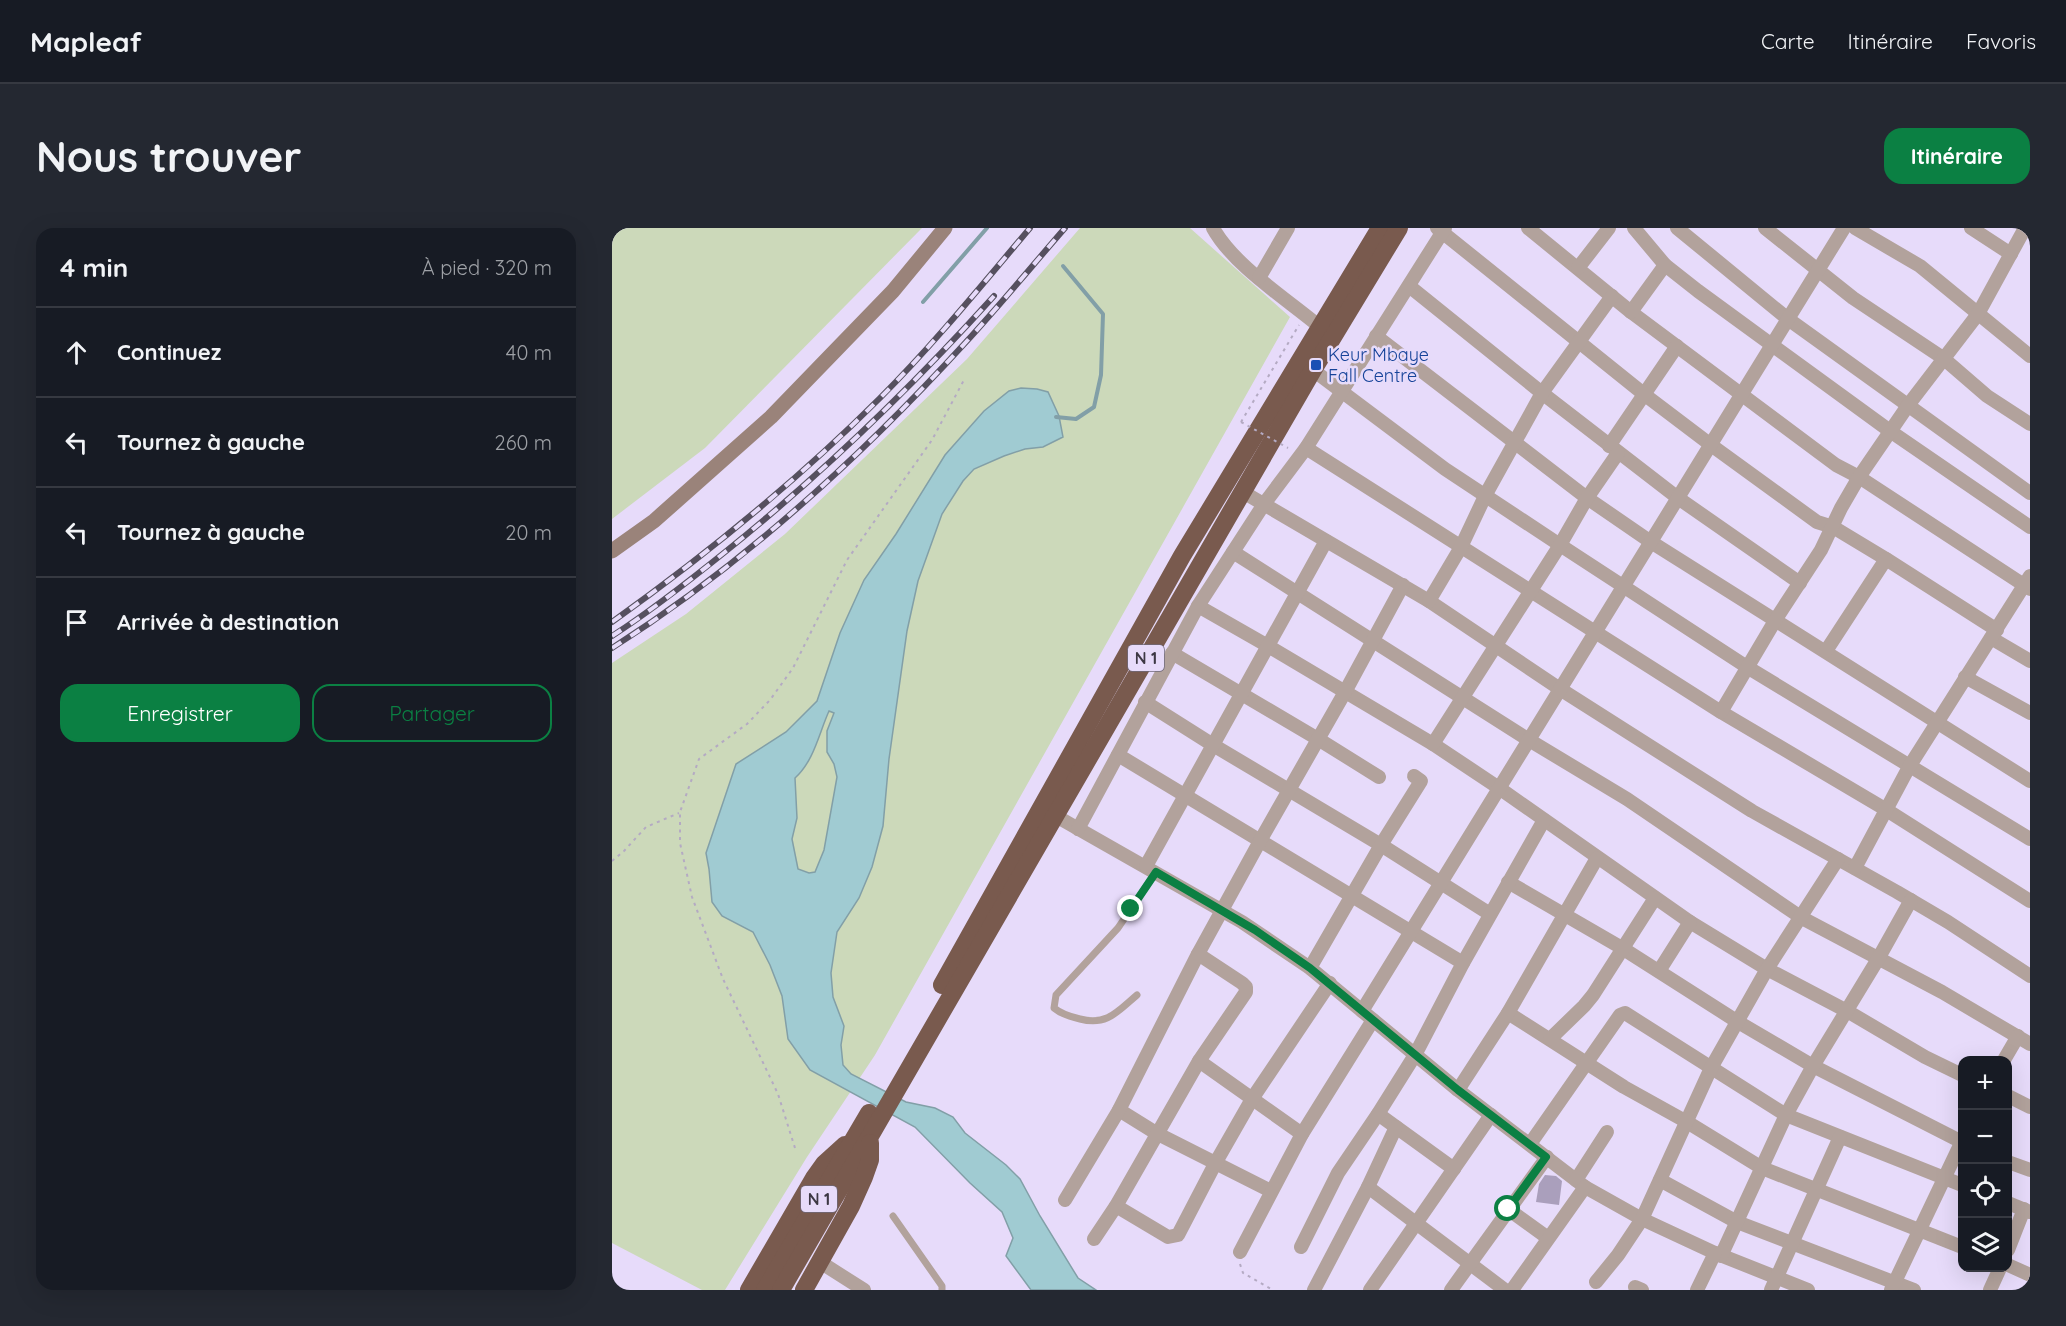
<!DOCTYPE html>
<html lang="fr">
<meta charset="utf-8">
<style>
:root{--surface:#171b24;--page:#242831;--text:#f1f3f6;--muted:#9ea1a6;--line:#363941;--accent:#0b8043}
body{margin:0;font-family:Quicksand,sans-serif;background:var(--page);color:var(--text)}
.controls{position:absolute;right:18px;bottom:18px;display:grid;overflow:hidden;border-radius:12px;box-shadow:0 6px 24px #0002}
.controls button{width:54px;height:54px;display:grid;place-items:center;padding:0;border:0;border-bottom:2px solid var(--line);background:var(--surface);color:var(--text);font:30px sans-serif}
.stop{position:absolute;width:18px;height:18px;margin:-14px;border:4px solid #0b8043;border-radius:50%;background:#fff}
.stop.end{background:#0b8043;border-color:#fff;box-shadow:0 2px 6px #0008}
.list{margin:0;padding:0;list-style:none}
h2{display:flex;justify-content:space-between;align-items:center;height:78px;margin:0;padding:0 24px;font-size:26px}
h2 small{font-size:20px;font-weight:400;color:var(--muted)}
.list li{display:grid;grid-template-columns:39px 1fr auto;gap:18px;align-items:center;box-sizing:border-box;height:90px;padding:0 24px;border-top:2px solid var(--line)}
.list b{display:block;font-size:22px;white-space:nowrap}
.list em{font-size:20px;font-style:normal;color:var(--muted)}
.actions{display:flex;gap:12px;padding:18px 24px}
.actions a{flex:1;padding:14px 0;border:2px solid var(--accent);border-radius:18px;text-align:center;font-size:21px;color:var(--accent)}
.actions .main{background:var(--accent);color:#fff}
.icon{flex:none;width:33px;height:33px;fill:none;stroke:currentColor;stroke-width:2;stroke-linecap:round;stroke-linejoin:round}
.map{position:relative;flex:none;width:1418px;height:1062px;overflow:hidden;border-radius:18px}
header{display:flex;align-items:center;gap:36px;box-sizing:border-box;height:84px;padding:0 30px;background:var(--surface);border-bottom:2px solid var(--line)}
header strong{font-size:28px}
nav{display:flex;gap:33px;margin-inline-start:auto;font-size:21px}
.intro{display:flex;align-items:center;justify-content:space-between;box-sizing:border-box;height:144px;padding:0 36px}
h1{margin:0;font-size:42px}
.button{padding:15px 27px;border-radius:18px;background:var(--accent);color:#fff;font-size:21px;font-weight:700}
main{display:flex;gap:36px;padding:0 36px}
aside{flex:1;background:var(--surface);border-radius:18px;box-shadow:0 6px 24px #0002}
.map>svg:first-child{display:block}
</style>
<header>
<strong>Mapleaf</strong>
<nav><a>Carte</a><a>Itinéraire</a><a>Favoris</a></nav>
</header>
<div class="intro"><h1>Nous trouver</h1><a class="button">Itinéraire</a></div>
<main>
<aside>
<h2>4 min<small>À pied · 320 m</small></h2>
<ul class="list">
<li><svg class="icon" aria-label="ahead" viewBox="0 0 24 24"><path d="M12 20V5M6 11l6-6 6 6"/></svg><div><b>Continuez</b></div><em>40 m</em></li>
<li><svg class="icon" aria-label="left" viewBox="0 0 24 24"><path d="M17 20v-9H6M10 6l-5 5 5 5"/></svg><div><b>Tournez à gauche</b></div><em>260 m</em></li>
<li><svg class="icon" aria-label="left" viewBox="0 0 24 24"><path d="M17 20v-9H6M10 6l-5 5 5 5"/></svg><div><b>Tournez à gauche</b></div><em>20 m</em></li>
<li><svg class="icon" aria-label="arrive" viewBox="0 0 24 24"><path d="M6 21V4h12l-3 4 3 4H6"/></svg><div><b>Arrivée à destination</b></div></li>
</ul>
<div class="actions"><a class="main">Enregistrer</a><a>Partager</a></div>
</aside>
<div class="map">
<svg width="1418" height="1062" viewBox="0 0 1418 1062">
<rect width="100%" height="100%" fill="#e7dbfa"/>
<!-- green -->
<g fill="#ccd9ba">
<path d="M0,0h310l-217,220 -93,71z"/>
<path d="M468,0h110l100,89 -415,738 -68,102 -82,133h-23l-90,-47v-580l74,-49 99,-80 182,-175z"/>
</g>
<!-- water -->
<path fill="#a0cbd2" stroke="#829fa7" stroke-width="1.5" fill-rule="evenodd" d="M409,160l16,1 11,3 11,24 4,21 -20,10 -18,2 -21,7 -30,13 -11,12 -21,33 -24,67 -11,50 -18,128 -6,67 -11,41 -13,31 -22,34 -6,41 2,24 11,29 -3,19 2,20 8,9 55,28 29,6 18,9 12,16 41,32 14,14 20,37 38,62 18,12h-65l-25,-34 7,-18 -11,-26 -32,-29 -55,-56 -105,-57 -22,-31 -6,-43 -12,-31 -17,-33 -31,-16 -10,-14 -3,-33 -3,-16 30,-89 50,-32 31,-31 23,-68 24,-53 32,-46 49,-79 39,-44 25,-20zM217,483l5,2 -7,18v21l7,12 3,13 -13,73 -9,22 -6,1 -11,-4 -6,-30 5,-21 -2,-40c19,-17 24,-45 34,-67z"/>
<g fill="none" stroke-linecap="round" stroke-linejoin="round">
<!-- stream -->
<g stroke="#829fa7" stroke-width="4">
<path d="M311,74l64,-74"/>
<path d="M444,189l20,2 18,-12 7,-32 2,-61 -40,-48"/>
</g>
</g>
<!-- building -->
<path fill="#aa9fbc" d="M933,947l11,1 6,5 -3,24 -23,-3 3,-18z"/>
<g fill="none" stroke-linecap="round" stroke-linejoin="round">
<!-- path -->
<g stroke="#b4aac3" stroke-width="2" stroke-dasharray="3 4.5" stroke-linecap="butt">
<path d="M629,194l58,-97"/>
<path d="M0,633l12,-10 22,-24 33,-14"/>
<path d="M183,920l-17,-54 -55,-115 -31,-82 -12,-54v-31l19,-53 48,-35 23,-24 23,-32 54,-108 85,-120 33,-62"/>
<path d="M628,1036l3,9 30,17"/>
</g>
<!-- lane -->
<g stroke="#b2a29c" stroke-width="7">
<path d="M525,767c-20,17 -30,31 -57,24 -9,-2 -19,-5 -26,-11l2,-13 62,-67 38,-56"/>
<path d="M281,988l49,70v4"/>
</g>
<!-- street -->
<g stroke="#b2a29c" stroke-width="14">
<path d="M601,0c21,38 74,71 107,99"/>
<path d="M825,0l208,167 66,50 106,77 16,5 53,32 111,71"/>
<path d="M916,0l103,84 205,153 23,12 171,112"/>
<path d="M1022,0l31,37 33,26 192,140 140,96"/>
<path d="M1065,0l111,91 242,174"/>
<path d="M1153,0l88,70 90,60 44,38 43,28"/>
<path d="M1243,0l65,38 110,90"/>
<path d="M1359,0l40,26"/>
<path d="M966,40l31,-40"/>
<path d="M647,50l29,-50"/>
<path d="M797,58l133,107 136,105 122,85"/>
<path d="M1019,84l34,-47"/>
<path d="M764,108l211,162 64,44 379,239"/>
<path d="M701,142l132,99 115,76 187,122 283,172"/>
<path d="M997,218l68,-100"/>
<path d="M694,220l415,264 164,97 145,92"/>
<path d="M631,264l186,109 131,88 192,122 145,81 51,30 82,54"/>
<path d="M621,324l296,188 98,59 175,119 140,74 88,52"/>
<path d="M817,373l32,-54 25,-53 56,-101 70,-97"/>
<path d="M586,378l70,40 165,98 66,44 191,134 77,47 80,42 78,46 37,18"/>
<path d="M1379,410l39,23"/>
<path d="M1214,423l60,-92"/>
<path d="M560,425l146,86 61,38"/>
<path d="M1353,449l65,36"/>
<path d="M533,474l68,43 168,100 109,69"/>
<path d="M1109,484l55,-93 45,-69 20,-42 18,-31 50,-73 69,-90 47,-86"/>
<path d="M821,516l127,-199 27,-47 31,-45"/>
<path d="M506,527l345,208"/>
<path d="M442,587l188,107 68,46 148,122 127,97 57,32 73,34 93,37"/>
<path d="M466,601l120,-223 66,-102 42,-56 139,-220"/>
<path d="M534,638l180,-325"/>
<path d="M1243,640l54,-101 121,-191"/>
<path d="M896,654l114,66 116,74 75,44 149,76"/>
<path d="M698,740l71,-123 40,-64 -7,-5"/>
<path d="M1047,743l31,-49"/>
<path d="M750,783l482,-783"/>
<path d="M896,785l116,74 63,35 75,46 200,79"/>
<path d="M938,811l34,-33 9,-11 62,-97"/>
<path d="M1392,832l14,-24"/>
<path d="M587,833l103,73"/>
<path d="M846,862l50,-77 89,-155"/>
<path d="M1396,868l22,11"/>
<path d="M507,882l37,23 115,58"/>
<path d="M766,886l76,55"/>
<path d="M918,916l90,-129 5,-2 161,102 176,70"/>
<path d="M1396,934l22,8"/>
<path d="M964,952l31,-48"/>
<path d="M1048,952l77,42 177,68"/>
<path d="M756,959l137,103"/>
<path d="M453,972l54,-90 79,-156 62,-113 85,-149 58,-107"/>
<path d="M1396,975l22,9"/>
<path d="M504,978l52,31 10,-2 38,-73 36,-63 78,-116"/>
<path d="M896,981l40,29"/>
<path d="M482,1011l22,-33 83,-145 47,-69v-5l-4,-4 -44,-29"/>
<path d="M689,1019l37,-74 40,-59 37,-59 48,-92 81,-143"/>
<path d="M1396,1022l16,-41"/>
<path d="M628,1024l62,-118 71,-114"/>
<path d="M1109,1028l65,-141 27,-49 65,-107 33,-59"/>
<path d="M208,1034l44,28"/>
<path d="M1396,1037l22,10"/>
<path d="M984,1054l22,-27 24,-36 69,-151 56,-99 71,-110"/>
<path d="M1023,1059l7,3"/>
<path d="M702,1062l54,-103 28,-60"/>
<path d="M758,1062l121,-175"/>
<path d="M839,1062l96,-133"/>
<path d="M900,1062l73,-103"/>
<path d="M1085,1062l18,-37"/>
<path d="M1159,1062l69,-153"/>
<path d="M1279,1062l71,-149"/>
<path d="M1378,1062l10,-22"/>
</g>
<!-- secondary -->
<path stroke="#9a837a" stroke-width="15" d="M0,323l42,-30 117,-104 122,-126 52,-63"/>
<!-- highway -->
<g stroke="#795a4e" stroke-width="18">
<path d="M330,757l240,-429 198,-328"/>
<path d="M137,1062l65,-112 10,-14 21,-19"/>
<path d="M153,1062l104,-177"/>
<path d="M169,1062l532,-920 86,-142"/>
<path d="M192,1062l47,-84 13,-29 6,-17v-17"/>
</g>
<!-- rail casing -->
<g stroke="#56505f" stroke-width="6">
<g id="rail">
<path d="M0,394c95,-68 185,-141 268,-224 53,-53 101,-112 150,-170"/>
<path d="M0,408c39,-25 77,-55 113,-84 97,-78 186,-164 269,-256"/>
<path d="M0,420c131,-83 250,-192 354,-306 34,-37 66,-76 99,-114"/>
</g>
</g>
<!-- rail -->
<use href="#rail" stroke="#e7dbfa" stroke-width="4" stroke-dasharray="11" stroke-linecap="butt"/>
<!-- path-bridge -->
<path stroke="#b4aac3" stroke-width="2" stroke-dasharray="3 4.5" stroke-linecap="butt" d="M629,194l47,26"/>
</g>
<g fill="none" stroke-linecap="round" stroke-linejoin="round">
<!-- route -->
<path stroke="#0b8043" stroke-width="8" d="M519,681l25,-37 99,58 55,38 148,122 88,67 -38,52"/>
</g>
<!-- markers -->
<rect fill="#1a4fb4" stroke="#e7dbfa" stroke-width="2" x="698" y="131" width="12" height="12" rx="3"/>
<g text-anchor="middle" stroke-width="5" stroke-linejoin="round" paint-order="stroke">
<!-- shield labels -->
<g fill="#e7dbfa" stroke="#70697b" stroke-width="1.5">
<rect x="516" y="417" width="36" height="26" rx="4.5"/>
<rect x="189" y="958" width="36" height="26" rx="4.5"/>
</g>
<g font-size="16" font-weight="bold" fill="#3d3844">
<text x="534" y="436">N 1</text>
<text x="207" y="977">N 1</text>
</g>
<!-- transit labels -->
<g font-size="18" fill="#164399" stroke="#e7dbfa" text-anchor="start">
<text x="716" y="133">Keur Mbaye<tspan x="716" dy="21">Fall Centre</tspan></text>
</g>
</g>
</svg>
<div class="controls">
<button>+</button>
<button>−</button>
<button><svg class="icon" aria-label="locate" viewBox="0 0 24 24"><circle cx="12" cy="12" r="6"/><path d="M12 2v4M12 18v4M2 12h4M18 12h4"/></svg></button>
<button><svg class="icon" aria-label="layers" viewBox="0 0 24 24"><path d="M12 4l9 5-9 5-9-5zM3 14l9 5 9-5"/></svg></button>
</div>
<div class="stop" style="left:896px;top:981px"></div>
<div class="stop end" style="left:519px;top:681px"></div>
</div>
</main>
